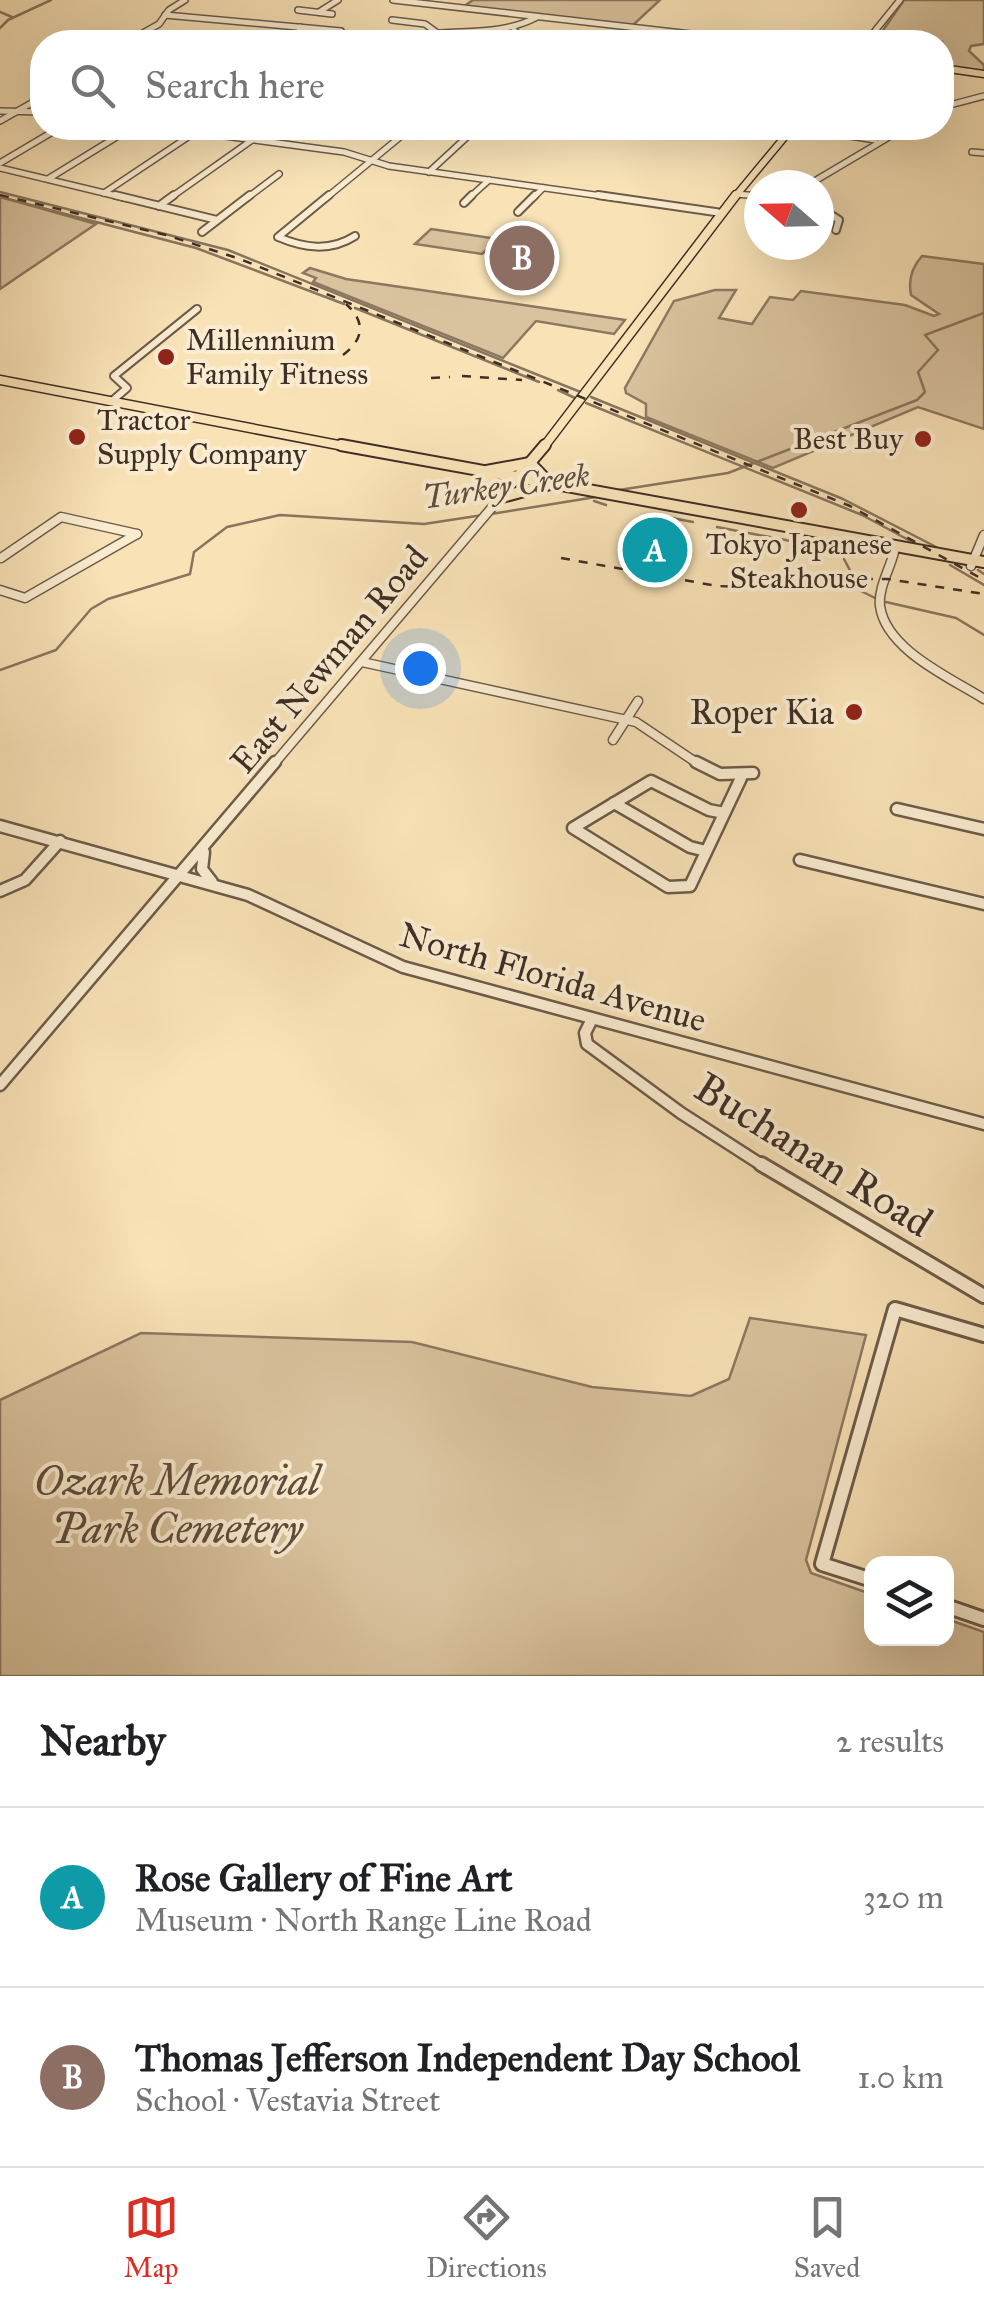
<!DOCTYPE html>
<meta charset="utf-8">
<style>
:root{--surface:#fff;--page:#f6f6f6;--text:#202124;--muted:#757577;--line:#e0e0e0;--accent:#d93025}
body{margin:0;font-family:"IM FELL Great Primer",serif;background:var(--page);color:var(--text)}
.controls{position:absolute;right:30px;bottom:30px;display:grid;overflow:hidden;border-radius:20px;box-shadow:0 10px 40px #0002}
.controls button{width:90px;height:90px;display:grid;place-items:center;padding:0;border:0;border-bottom:2px solid var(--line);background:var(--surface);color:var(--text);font:50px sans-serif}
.compass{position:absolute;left:744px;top:170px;width:90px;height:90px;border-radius:50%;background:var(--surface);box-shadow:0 10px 40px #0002;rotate:290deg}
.you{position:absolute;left:420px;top:668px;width:35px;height:35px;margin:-25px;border:8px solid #fff;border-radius:50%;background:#1a73e8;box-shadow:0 0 0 15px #1a73e833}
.badge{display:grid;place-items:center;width:65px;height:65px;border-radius:50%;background:var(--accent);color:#fff;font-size:32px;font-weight:700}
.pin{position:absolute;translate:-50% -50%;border:5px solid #fff;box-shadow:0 2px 10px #0006}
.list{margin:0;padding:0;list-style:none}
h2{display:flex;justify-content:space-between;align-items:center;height:130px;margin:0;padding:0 40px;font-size:42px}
h2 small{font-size:32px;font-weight:400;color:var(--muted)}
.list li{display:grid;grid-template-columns:65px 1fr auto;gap:30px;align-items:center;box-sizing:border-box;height:180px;padding:0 40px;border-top:2px solid var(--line)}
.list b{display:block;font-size:38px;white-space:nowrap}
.list p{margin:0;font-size:32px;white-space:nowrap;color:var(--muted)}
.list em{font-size:32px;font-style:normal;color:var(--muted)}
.icon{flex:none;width:55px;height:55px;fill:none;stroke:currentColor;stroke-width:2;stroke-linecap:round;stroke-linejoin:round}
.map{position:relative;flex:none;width:984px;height:1676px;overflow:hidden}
.search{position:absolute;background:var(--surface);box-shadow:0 10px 40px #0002;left:30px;right:30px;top:30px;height:110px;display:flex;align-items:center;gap:25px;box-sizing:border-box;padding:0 35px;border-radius:40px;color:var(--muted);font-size:38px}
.sheet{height:490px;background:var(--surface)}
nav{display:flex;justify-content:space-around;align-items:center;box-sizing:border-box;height:140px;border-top:2px solid var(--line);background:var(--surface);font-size:28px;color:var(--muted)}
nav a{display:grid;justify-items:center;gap:5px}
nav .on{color:var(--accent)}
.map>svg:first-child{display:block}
</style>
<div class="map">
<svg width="984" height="1676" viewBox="0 0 984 1676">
<rect width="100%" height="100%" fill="#f8e2b6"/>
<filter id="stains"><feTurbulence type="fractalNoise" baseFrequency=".002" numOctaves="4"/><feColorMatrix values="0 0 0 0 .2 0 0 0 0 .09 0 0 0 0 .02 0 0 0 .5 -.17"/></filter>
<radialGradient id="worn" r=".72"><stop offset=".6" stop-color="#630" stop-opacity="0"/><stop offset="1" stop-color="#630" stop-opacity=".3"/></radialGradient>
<!-- green -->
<g fill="#d9c39e" stroke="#8c7862" stroke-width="2.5">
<path d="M473,0h187l-28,26 -169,-19z"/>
<path d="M904,0h80v44l-13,2 -2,5 15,14v6l-42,-5v-24h-67z"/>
<path d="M0,197h1l95,27 -96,65z"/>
<path d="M431,229l67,10 -16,15 -67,-10z"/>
<path d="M922,256l62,8v165l-66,-22 -145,61 -127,-51v-13l-20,-11 -1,-5 49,-87 41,-11h21l-17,28 33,6 18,-27 23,3 8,-9 104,14 29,11 5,-2 -28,-19c-3,-15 1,-28 11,-39z"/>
<path d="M310,268l36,11 279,41 -11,14 -78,-13 -33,37 -190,-76 3,-4 -13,-5z"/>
<path d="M750,1318l116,17 -60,225 5,13 60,21 1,44h74l1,-19 37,13v44h-984v-276l141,-67 271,9 180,45 99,9 38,-17z"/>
</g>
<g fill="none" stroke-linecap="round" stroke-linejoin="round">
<!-- stream -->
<g stroke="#88755f" stroke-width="2.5">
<path d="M0,12l12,5"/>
<path d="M0,28l8,-8 43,-20"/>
<path d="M0,192l228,58 355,143"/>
<path d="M0,197l196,51 148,56"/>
<path d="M355,308l184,74"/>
<path d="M558,390l19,9"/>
<path d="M591,397l252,102 99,51"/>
<path d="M586,403l276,112 56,30"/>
<path d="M619,490l109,-17 189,-73 8,-8 -7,-20 20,-22 -13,-15 59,-22"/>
<path d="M594,501l12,4"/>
<path d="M491,514l111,-18"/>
<path d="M656,515l37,7"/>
<path d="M717,527l79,15"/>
<path d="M806,543l35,10"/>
<path d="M844,559l9,17"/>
<path d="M950,565l34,20"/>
<path d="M978,570l6,4"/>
<path d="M855,581l4,9 16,8"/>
<path d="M886,602l70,16 28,17"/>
<path d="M0,670l56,-20 35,-41 17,-10 82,-25 4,-22 33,-25 53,-12 144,9 59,-9"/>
</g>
<!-- minor-far4 casing -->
<g stroke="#6d5b4a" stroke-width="8">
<g id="minor-far4">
<path d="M393,0l368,42"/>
<path d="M298,10l34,4"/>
<path d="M319,12l19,-12"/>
<path d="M165,15l176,16"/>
<path d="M392,20l33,4 11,8"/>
<path d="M514,30l13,12"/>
<path d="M127,42l32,-18 10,-14 16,-10"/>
<path d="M195,42h10"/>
<path d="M298,42l2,-15"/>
<path d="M393,42c47,-18 99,-1 144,-25"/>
<path d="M866,42l34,-42"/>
<path d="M942,107l42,-11"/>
<path d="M0,111l42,1"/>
<path d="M0,121l42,-24"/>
<path d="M166,128l178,24 45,14 227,32"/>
<path d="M800,128l75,12"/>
<path d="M972,152l12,1"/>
<path d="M0,163l59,-35"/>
<path d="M0,168l125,30"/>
<path d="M429,172l38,-35 -5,-9"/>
<path d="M48,179l83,-51"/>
<path d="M808,185l96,-57"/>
<path d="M104,193l93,-62"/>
<path d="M736,194l23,2"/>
<path d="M170,198l99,-70"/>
<path d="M247,198l32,-24"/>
<path d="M326,198l85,-70"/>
<path d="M469,198l20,-18"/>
<path d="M533,198l10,-10"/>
</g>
</g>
<!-- minor-far3 casing -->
<g stroke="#6d5b4a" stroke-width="10">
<g id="minor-far3">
<path d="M115,195l102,25"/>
<path d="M329,195l-51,42c26,11 52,15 77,-1"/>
<path d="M598,195l124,18"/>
<path d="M753,195l6,1"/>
<path d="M464,203l8,-8"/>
<path d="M159,206l15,-11"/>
<path d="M819,207l20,13 -3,10"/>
<path d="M518,212l17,-17"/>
<path d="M202,232l48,-37"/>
<path d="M112,401l15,-13 -13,-12 83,-67"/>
</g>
</g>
<!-- minor-far2 casing -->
<g stroke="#6d5b4a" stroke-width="11">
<g id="minor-far2">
<path d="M894,552c-4,17 -16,36 -14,54 6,44 71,72 104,93"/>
<path d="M1,558l60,-41 76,17"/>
<path d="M971,566l13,-31"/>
<path d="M0,590l25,8 112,-64"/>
<path d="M362,662l274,60 64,43"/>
<path d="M613,740l25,-39"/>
<path d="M273,765l244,-287"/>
</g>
</g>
<!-- minor-far1 casing -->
<g stroke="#6d5b4a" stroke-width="15">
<g id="minor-far1">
<path d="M696,762l24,12 33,-1"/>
<path d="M614,803l76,44 16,4"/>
<path d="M897,809l87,20"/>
<path d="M724,813l-15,-3 -58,-29 -78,47 95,59 22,-1 51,-108"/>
<path d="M0,826l248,69 155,72 581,157"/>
<path d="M204,852l-2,17 10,13"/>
<path d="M800,860l184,44"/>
<path d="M0,891l25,-11 35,-39"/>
<path d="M592,1019l-7,14 2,11 94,69 84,54"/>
<path d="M0,1085l275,-323"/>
</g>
</g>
<!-- minor casing -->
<g stroke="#6d5b4a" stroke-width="18">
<g id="minor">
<path d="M761,1164l223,132"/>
<path d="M872,1580l-50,-16 73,-255 89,26"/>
<path d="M946,1606l38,13"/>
</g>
</g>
<!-- major-far2 casing -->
<g stroke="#3f2e26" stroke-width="9">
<g id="major-far2">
<path d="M942,68l42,6"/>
<path d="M734,198l58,-70"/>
</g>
</g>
<!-- major-far1 casing -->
<g stroke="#3f2e26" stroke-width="11">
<g id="major-far1">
<path d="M0,380l354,68"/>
<path d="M543,448l193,-253"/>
</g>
</g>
<!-- major casing -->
<g stroke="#3f2e26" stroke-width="14">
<g id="major">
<path d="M341,445l643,117"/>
<path d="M530,463l20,21 -48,13 -3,-11 -18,-14z"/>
<path d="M517,478l28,-33"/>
</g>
</g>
<!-- minor-far4 -->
<use href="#minor-far4" stroke="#faecd0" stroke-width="5"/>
<!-- minor-far3 -->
<use href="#minor-far3" stroke="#faecd0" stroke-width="6"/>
<!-- minor-far2 -->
<use href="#minor-far2" stroke="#faecd0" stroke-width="8"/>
<!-- minor-far1 -->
<use href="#minor-far1" stroke="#faecd0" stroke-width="10"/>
<!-- minor -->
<use href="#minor" stroke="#faecd0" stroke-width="12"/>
<!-- major-far2 -->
<use href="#major-far2" stroke="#f8e2b6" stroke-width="6"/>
<!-- major-far1 -->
<use href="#major-far1" stroke="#f8e2b6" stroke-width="8"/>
<!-- major -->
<use href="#major" stroke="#f8e2b6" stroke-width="10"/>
<!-- rail -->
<g stroke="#3f2e26" stroke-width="2.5" stroke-dasharray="9 9" stroke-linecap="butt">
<path d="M0,195l166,40 74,24 610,247 134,74"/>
<path d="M343,355c21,-16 23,-33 3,-51"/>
<path d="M462,376l60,4"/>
<path d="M431,378l19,-1"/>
<path d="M561,558l156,28 56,2 65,-9h49l97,15"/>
</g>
</g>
<!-- markers -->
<g fill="#8f2418" stroke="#faecd0" stroke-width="4">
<circle cx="166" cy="357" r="10"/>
<circle cx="77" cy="437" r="10"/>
<circle cx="923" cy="439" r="10"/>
<circle cx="799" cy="510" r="10"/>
<circle cx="854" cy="712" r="10"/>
</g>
<g text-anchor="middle" stroke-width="8" stroke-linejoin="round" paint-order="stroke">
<!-- far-poi labels -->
<g font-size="30" fill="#3f2e26" stroke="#faecd0" text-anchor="start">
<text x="186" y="350">Millennium<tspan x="186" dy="34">Family Fitness</tspan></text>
<text x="97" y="430">Tractor<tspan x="97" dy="34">Supply Company</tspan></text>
<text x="903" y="449" text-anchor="end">Best Buy</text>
<text x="799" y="554" text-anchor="middle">Tokyo Japanese<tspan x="799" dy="34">Steakhouse</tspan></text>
</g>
<!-- far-water labels -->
<g font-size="32" font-style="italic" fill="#5e4c3e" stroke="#faecd0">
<text transform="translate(506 486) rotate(-8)" y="11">Turkey Creek</text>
</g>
<!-- street labels -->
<g font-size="35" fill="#3f2e26" stroke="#faecd0">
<text transform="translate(329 659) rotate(-50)" y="12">East Newman Road</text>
<text transform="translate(553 977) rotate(16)" y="12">North Florida Avenue</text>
</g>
<!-- poi labels -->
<g font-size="35" fill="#3f2e26" stroke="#faecd0" text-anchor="end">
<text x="834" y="724">Roper Kia</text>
</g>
<!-- near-street labels -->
<g font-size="42" fill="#3f2e26" stroke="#faecd0">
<text transform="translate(814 1154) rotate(32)" y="15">Buchanan Road</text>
</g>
<!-- near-park labels -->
<g font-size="42" font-style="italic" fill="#5e4c3e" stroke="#faecd0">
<text x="177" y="1495">Ozark Memorial<tspan x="177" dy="48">Park Cemetery</tspan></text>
</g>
</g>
<rect width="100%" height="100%" filter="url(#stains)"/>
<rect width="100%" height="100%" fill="url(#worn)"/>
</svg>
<div class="controls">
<button><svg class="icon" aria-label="layers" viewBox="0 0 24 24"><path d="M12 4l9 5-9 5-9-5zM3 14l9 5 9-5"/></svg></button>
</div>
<svg class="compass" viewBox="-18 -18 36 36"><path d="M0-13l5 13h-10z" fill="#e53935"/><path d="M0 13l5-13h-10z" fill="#757577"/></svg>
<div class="you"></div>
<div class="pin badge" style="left:655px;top:550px;background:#0f9aa8">A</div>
<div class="pin badge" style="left:522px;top:258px;background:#8d6e63">B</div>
<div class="search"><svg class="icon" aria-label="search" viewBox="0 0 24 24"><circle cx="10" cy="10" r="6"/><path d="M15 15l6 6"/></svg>Search here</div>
</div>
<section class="sheet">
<h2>Nearby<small>2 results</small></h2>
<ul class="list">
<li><span class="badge" style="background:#0f9aa8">A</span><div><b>Rose Gallery of Fine Art</b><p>Museum · North Range Line Road</p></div><em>320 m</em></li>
<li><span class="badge" style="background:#8d6e63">B</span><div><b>Thomas Jefferson Independent Day School</b><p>School · Vestavia Street</p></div><em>1.0 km</em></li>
</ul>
</section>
<nav>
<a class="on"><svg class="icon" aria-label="map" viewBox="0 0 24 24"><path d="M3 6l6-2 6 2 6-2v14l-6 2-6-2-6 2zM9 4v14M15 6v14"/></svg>Map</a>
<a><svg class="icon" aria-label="directions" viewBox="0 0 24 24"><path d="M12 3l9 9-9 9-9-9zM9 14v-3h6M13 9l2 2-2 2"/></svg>Directions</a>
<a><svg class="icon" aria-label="saved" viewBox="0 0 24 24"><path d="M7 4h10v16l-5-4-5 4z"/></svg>Saved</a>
</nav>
